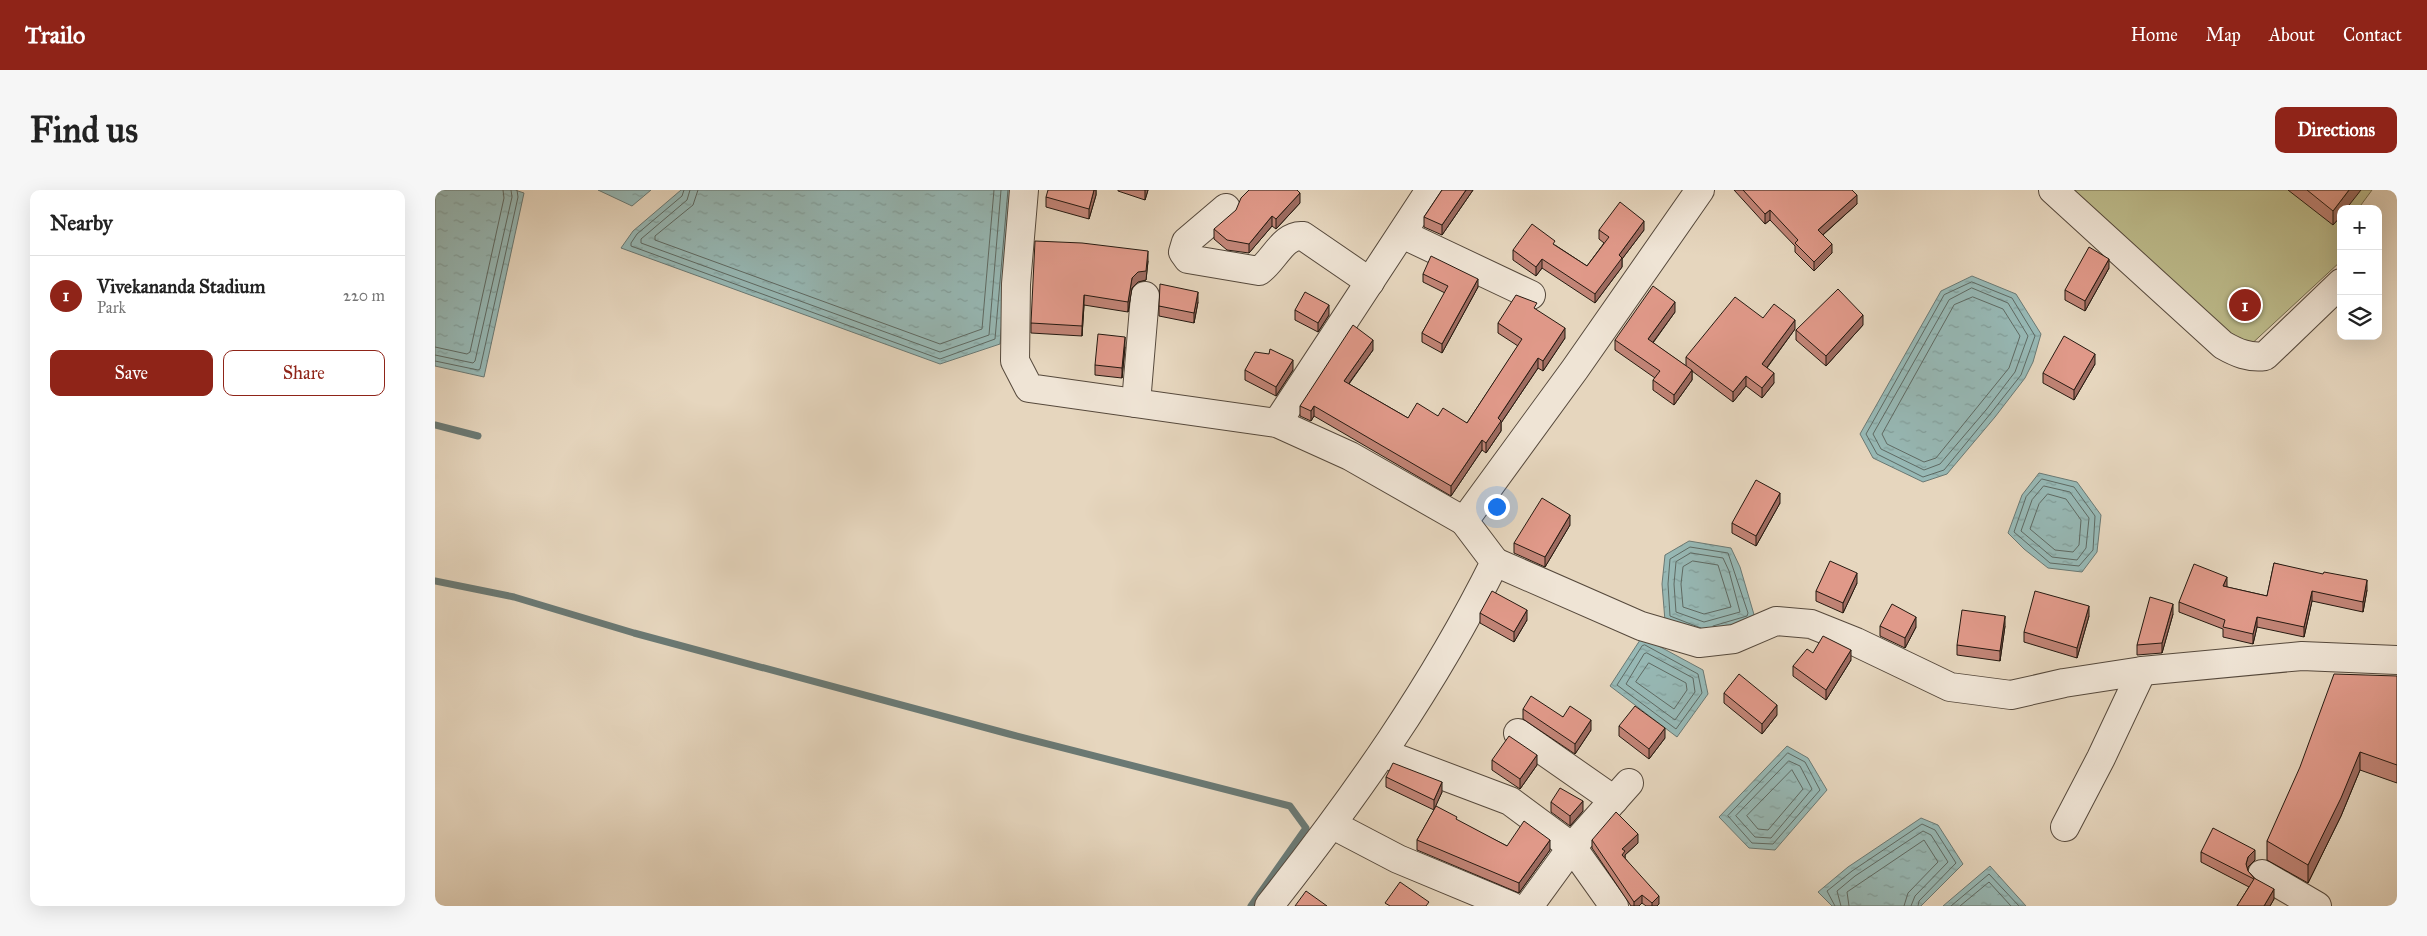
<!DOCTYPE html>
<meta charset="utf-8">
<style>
:root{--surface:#fff;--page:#f6f6f6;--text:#222;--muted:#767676;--line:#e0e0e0;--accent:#8f2418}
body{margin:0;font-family:"IM FELL Great Primer",serif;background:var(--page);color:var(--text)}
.controls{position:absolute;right:15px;top:15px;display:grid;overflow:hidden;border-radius:10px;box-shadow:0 5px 20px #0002}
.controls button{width:45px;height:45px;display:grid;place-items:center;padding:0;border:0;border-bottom:1px solid var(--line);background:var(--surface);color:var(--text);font:25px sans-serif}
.you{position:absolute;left:1061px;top:316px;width:18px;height:18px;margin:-12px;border:4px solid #fff;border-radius:50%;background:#1a73e8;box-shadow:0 0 0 8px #1a73e833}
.badge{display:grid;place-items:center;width:32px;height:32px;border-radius:50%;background:var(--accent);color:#fff;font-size:16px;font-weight:700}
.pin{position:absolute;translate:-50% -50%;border:2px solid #fff;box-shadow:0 1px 5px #0006}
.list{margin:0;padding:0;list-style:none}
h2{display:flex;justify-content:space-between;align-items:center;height:65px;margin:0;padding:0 20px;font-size:21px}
h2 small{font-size:16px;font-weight:400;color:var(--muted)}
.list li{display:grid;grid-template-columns:32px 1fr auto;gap:15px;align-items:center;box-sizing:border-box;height:80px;padding:0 20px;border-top:1px solid var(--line)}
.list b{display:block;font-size:19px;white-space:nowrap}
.list p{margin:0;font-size:16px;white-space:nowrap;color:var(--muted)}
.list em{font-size:16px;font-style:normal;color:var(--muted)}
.actions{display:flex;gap:10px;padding:15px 20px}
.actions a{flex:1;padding:11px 0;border:1px solid var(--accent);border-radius:10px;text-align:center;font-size:18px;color:var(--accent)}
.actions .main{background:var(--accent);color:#fff}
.icon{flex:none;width:28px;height:28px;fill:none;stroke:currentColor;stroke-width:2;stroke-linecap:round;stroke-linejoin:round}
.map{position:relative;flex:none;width:1962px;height:716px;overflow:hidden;border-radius:10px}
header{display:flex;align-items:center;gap:30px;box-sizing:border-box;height:70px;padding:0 25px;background:var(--accent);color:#fff}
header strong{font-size:24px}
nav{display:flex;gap:28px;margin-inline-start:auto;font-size:18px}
.intro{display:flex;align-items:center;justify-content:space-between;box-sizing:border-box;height:120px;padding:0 30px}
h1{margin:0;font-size:35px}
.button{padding:12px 22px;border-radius:10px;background:var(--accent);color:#fff;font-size:18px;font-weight:700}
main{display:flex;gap:30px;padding:0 30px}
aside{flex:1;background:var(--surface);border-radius:10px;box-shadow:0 5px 20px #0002}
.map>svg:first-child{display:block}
</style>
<header>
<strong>Trailo</strong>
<nav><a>Home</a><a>Map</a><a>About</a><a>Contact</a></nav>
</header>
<div class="intro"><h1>Find us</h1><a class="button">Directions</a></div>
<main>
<aside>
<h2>Nearby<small></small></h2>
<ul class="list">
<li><span class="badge">1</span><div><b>Vivekananda Stadium</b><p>Park</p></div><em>220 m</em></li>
</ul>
<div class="actions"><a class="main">Save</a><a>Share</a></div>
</aside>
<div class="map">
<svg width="1962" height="716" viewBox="0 0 1962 716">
<defs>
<pattern id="water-ripples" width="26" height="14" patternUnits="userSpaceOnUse" patternTransform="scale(1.25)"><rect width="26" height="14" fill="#97b9b6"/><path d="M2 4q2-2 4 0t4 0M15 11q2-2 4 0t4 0" fill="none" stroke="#829e9b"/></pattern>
</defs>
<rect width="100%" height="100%" fill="#e6d6be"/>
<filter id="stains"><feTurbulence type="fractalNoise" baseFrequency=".004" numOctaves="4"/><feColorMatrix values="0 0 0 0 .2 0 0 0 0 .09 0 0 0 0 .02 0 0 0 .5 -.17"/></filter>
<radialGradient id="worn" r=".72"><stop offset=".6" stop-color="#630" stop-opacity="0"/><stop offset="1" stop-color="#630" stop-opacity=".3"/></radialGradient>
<!-- green -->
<path fill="#bdbc8c" stroke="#726b4e" d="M1633,0h304l-14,19h-17v52l-95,88z"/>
<!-- water -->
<g fill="url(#water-ripples)" stroke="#6a7974">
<path d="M0,0h80l9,3 -40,184 -49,-11z"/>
<path d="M163,0h53l-19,16z"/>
<path d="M246,0h332l-13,154 -60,20 -319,-116 12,-17z"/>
<path d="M1537,86l44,18 25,40 -8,28 -8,16 -30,39 -48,57 -24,8 -50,-24 -13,-24 81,-143z"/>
<path d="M1604,283l38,9 24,33 -4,37 -15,20 -34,-4 -24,-19 -16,-16 14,-38z"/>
<path d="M1254,351l42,7 9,19 15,51 -52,16 -38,-13 -3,-37 3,-29z"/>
<path d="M1207,447l61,33 5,24 -31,43 -67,-51z"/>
<path d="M1352,556l21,12 19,32 -52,60 -26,-2 -30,-31z"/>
<path d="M1486,628l17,7 25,39 -42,42h-89l-14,-14 30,-25z"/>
<path d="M1555,676l36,40h-83z"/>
</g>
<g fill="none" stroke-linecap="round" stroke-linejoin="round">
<!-- shore -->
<g stroke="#5e6a64" stroke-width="1">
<path d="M249,0l-2,6 -45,38 -6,9v3l309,113 55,-20 13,-149"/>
<path d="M255,0l-3,10 -46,39v4l299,109 49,-17 12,-145"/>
<path d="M263,0l-5,15 -38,31v4l285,104 42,-15 12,-139"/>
<path d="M1537,92l40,16 23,38 -14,39 -30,38 -47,57 -21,7 -46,-23 -11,-20 78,-139z"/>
<path d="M1537,98l36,15 20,33 -13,36 -29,38 -46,54 -16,6 -43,-21 -8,-15 76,-134z"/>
<path d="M1538,107l30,12 17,27 -11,32 -73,90 -12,4 -37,-18 -5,-10 72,-129z"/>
<path d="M0,157l32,7 3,-2 34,-154 -1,-8"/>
<path d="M0,165l38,8 2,-2 37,-164 -1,-7"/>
<path d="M0,171l43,9 2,-1 38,-172 -1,-7"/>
<path d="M1607,289l32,8 21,29 -2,34 -14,16 -29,-3 -36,-31 12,-35z"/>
<path d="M1609,296l26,6 19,26 -3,30 -9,12 -25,-3 -31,-26 11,-31z"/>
<path d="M1613,304l18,5 15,21 -2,25 -6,7 -18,-2 -25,-21 9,-25z"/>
<path d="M1256,363l32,5 6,13 11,41 -36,10 -28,-10 -2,-28 2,-22z"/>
<path d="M1258,371l25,4 13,42 -27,7 -21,-7 -2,-23 2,-17z"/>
<path d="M1266,438l-31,-12 -2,-32 2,-25 20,-12 38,6 20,60 -1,3 -34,10"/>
<path d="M1210,455l53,29 4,19 -26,36 -59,-44 25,-39z"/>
<path d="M1212,463l46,25 2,14 -20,28 -49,-36 18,-30z"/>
<path d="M1214,473l37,20 1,7 -13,19 -38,-27z"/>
<path d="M1353,563l17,9 15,28 -47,54 -21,-1 -24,-27z"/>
<path d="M1354,571l11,5 12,23 -41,49 -16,-1 -19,-21z"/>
<path d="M1357,580l11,19 -35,41 -10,-1 -11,-13z"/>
<path d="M1400,716l-8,-15 25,-20 70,-47 13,6 21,33 -37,38 -1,5"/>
<path d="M1406,716l-4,-15 18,-15 68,-45 8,4 17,27 -33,34 -4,10"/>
<path d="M1414,716l-2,-14 77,-52 14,22 -30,31 -4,13"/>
<path d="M1516,716l38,-32 30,32"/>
<path d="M1525,716l29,-24 22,24"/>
</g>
<!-- stream -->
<g stroke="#6a7974" stroke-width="7">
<path d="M0,235l43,11"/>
<path d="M0,391l79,16 120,36 375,101 281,72 16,22 -55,78"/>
</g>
<!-- minor casing -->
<g stroke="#56493c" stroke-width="30">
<g id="minor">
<path d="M589,0l-8,94 -1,77 14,27 248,35 73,33 114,65"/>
<path d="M1618,0l170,155c14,8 26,13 42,11l76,-73"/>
<path d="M791,18l-40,34 -3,10 5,7 71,12c15,-10 24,-37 44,-35l67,46"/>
<path d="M967,44l129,61"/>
<path d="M701,213l9,-107"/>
<path d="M842,233l153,-233"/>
<path d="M1060,372l146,64 58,17 35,-4 42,-18 35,3 45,18 94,45 61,8 53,-12 78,-12 160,-15 95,4"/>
<path d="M1083,543l96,67"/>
<path d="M948,563l127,48 62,46 42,59"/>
<path d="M898,635l65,34 113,47"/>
<path d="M1630,637l36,-69 41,-87"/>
<path d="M1827,684l55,32"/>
<path d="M834,716c86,-109 164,-219 226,-344l-31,-41 111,-152 125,-179"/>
<path d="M1094,716l43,-59 57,-64"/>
</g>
</g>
<!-- minor -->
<use href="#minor" stroke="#efe4d5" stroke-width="28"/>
</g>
<!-- wall -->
<g fill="#c18476" stroke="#261a11">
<path d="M661,0v5l-7,24 -43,-12v-10z"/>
<path d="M683,0h30l-3,10 -27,-9z"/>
<path d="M1007,0h31l-31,45 -18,-8v-10z"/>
<path d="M1299,0h118l5,14 -34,31 9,18 -18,18 -19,-19v-6l-25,-26 -5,4z"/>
<path d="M1853,0h73l-20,19v7l-8,9z"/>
<path d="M865,13l-24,26 -4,-3 -23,27 -22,-3 -13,-11v-10z"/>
<path d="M1164,40h45l-22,29v8l-27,36 -53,-35 -6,8 -23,-16v-10l42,-5 32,21 17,-23 -5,-4z"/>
<path d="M713,71l-2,19 -8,2 -6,6 -4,24 -44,-7 -2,31 -51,-3v-10z"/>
<path d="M1674,78l-24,43 -20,-11v-10z"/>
<path d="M988,84l55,13 -36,66 -20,-11v-9l23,-40 -22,-11z"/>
<path d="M763,112l-4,21 -35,-7v-10z"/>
<path d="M860,120l34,5 -11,17 -23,-12z"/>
<path d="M1102,120l28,28 -22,33 -5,-3 -37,55v8l-15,22 -4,-3 -31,46 -137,-80 -3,5 -11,-5v-10l73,-56 -24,34 59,34 30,-2 29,7 51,-77 -20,-13v-10z"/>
<path d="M1240,122l-22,31 33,23v-9l77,-39 32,11 -28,39 7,15 -12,15 -16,-12 -13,16 -41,-31v9l-18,25 -21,-15v-10l2,-2 -40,-28v-10z"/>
<path d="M1428,135l-37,41 -30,-26v-10z"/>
<path d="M690,157l-3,31 -27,-3v-10z"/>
<path d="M834,164l24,16 -17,26 -31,-16v-10z"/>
<path d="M1660,174l-21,36 -31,-17v-10z"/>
<path d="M1345,313l-24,43 -24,-13v-10z"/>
<path d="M1135,335l-25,42 -31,-14v-10z"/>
<path d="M1839,373l93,27 -4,22 -51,-11 -8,36 -47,-10 -4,17 -30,-7v-8l-44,-17v-10l48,-15 40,9z"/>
<path d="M1422,393l-14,30 -27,-12v-10z"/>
<path d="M1045,423l47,7 -13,22 -34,-19z"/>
<path d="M1738,424l-11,39 -25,2v-10z"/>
<path d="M1654,426l-12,42 -53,-16v-10z"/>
<path d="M1445,436l36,1 -11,21 -25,-12z"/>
<path d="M1570,436l-5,35 -43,-6v-10z"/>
<path d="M1416,470l-25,40 -33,-24v-10z"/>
<path d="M1962,486v107l-37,-13 -19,46 -33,67 -41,-23v-19z"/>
<path d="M1289,503l53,22 -15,19 -38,-31z"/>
<path d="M1088,519l40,8 28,13 -16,24 -52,-35z"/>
<path d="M1184,536l46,12 -16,21 -30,-23z"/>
<path d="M1057,570l45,5 -17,24 -28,-19z"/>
<path d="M951,587l56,15 -8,17 73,37 43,4 -31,43 -102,-43v-10l17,-30 -48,-23z"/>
<path d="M1116,612l32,9 -13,15 -19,-14z"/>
<path d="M1157,650l46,3 -13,12v3l34,46 -2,2h-11l-4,-3 -3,3h-8l-39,-58z"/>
<path d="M1766,662l54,8 -7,7v4l26,28 -4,7h-33l12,-19 -48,-25z"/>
</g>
<!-- shaded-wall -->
<g fill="#9d6b60" stroke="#261a11">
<path d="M659,0h2v5l-7,24v-10z"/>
<path d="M710,0h3l-3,10z"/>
<path d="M1031,0h7l-31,45v-10z"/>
<path d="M1914,0h12l-15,19h-5v7l-8,9v-14z"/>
<path d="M865,3v10l-24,26v-10z"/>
<path d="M1422,5v9l-39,35v-9z"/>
<path d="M1335,20v10l-5,4v-10z"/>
<path d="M837,26v10l-23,27v-9z"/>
<path d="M1209,31v9l-22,29v8l-27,36v-9l24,-39z"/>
<path d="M1397,54v9l-18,18v-9z"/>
<path d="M713,61v10l-2,19 -8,2 -6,6 -4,24v-10l4,-24z"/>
<path d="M1107,69v9l-6,8v-9z"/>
<path d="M1674,69v9l-24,43v-10z"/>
<path d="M1043,89v8l-36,66v-9z"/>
<path d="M763,102v10l-4,21v-10z"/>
<path d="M649,105v10l-2,31v-10z"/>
<path d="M1240,112v10l-27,37v-10z"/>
<path d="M894,115v10l-11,17v-9z"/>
<path d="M1428,125v10l-37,41v-10z"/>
<path d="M1360,130v9l-33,45v-10z"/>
<path d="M1130,138v10l-22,33v-10z"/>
<path d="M690,147v10l-3,31v-10z"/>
<path d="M938,150v10l-29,40v-9z"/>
<path d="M1660,164v10l-21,36v-10z"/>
<path d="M1103,168v10l-37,55v8l-15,22v-10l12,-25z"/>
<path d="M858,170v10l-17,26v-9z"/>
<path d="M1257,180v10l-18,25v-10z"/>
<path d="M1339,183v10l-12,15v-10z"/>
<path d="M1311,186v10l-13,16v-10z"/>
<path d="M879,216v10l-3,5v-10z"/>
<path d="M1047,250v10l-31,46v-10z"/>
<path d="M1345,303v10l-24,43v-10z"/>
<path d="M1135,325v10l-25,42v-10z"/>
<path d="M1422,383v10l-14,30v-10z"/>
<path d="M1792,387v10l-4,-1z"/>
<path d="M1932,390v10l-4,22v-10z"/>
<path d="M1877,401v10l-8,36v-10z"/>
<path d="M1738,414v10l-11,39v-10z"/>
<path d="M1654,416v10l-12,42v-10z"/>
<path d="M1092,420v10l-13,22v-10z"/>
<path d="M1570,426v10l-5,35v-10z"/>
<path d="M1481,427v10l-11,21v-10z"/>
<path d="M1822,427v10l-4,17v-10z"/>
<path d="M1416,460v10l-25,40v-10z"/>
<path d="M1342,515v10l-15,19v-10z"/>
<path d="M1156,530v10l-16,24v-10z"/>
<path d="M1230,538v10l-16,21v-10z"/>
<path d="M1925,562v18l-19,46 -33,67v-18z"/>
<path d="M1102,565v10l-17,24v-10z"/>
<path d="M1007,592v10l-8,18v-10z"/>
<path d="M1148,611v10l-13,15v-10z"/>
<path d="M1203,644v9l-13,12v5l-3,3v-14z"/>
<path d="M1115,650v10l-31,43v-10z"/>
<path d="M1820,660v10l-7,7 -2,6v-9l2,-7z"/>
<path d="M1839,699v10l-4,7h-6z"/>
<path d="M1207,705v8l-3,3h-5v-4z"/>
<path d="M1224,706v8l-2,2h-5v-3z"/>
</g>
<!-- building -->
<g fill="#e09989" stroke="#261a11">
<path d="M613,0h46l-5,19 -43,-12z"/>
<path d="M814,0h48l3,3 -24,26 -4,-3 -23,28 -22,-4 -13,-11 22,-19 5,-12z"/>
<path d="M1007,0h24l-24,35 -18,-8z"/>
<path d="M1308,0h109l5,5 -39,35 14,14 -18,18 -19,-19 3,-3 -28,-30 -5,4z"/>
<path d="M1872,0h42l-16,21z"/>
<path d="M1185,12l24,19 -25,34 3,3 -27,36 -53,-35 -6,8 -23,-17 19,-26 23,17 -2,3 34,22 22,-29 -10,-7z"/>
<path d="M600,51l47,2 66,8 -2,20 -8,1 -6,6 -4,24 -44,-7 -2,31 -51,-3z"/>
<path d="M1654,57l20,12 -24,42 -20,-11z"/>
<path d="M996,66l47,23 -36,65 -20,-11 26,-47 -25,-12z"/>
<path d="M725,94l38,8 -4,21 -35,-7z"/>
<path d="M1218,96l22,16 -27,37 44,31 -18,25 -21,-15 7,-9 -45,-31z"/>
<path d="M1403,99l25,26 -37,41 -30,-26z"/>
<path d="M870,102l24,13 -11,18 -23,-13z"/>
<path d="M1081,105l21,8 -3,5 31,20 -22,33 -5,-3 -40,60 3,3 -15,22 -4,-3 -31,46 -137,-80 -3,5 -11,-5 53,-81 20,15 -29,41 64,37 9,-15 21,13 5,-8 24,15 55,-84 -24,-16z"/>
<path d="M1300,107l28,21 11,-14 21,16 -33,44 12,9 -12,15 -16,-12 -13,16 -47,-35z"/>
<path d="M663,144l27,3 -3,31 -27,-3z"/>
<path d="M1629,146l31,18 -21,36 -31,-17z"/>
<path d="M835,159l23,11 -17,27 -31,-17 10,-18 14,2z"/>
<path d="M1321,290l24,13 -24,43 -24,-13z"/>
<path d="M1107,308l28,17 -25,42 -31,-14z"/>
<path d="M1395,371l27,12 -14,30 -27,-12z"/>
<path d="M1839,373l49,11 1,-2 43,8 -4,22 -51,-11 -8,36 -47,-10 -4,17 -30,-7 2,-7 -46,-18 15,-38 33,13 -4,9 44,10z"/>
<path d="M1057,401l35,19 -13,22 -34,-19z"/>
<path d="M1600,401l54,15 -12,42 -53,-16z"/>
<path d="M1715,407l23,7 -11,39 -25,2z"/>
<path d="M1457,414l24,13 -11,21 -25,-12z"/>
<path d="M1527,420l43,6 -5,35 -43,-6z"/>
<path d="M1388,446l28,14 -25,40 -33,-24 14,-17 6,4z"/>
<path d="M1304,484l38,31 -15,19 -38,-31z"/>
<path d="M1899,484l63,2v89l-37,-13 -19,46 -33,67 -41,-24 33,-74z"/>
<path d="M1096,506l32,21 7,-11 21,14 -16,24 -52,-35z"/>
<path d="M1200,516l30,22 -16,21 -30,-23z"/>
<path d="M1074,546l28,19 -17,24 -28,-19z"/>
<path d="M958,573l49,19 -8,18 -48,-23z"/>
<path d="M1125,598l23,13 -13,15 -19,-14z"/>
<path d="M1001,616l21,11 -1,2 51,27 17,-25 26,19 -31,43 -102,-43z"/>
<path d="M1181,622l22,22 -16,15 3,2 -3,4 37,41 -7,7 -10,-8 -8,7 -42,-62z"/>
<path d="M1778,638l42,22 -7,7 -2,7 2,7 6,7 20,11 -10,17h-27l17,-27 -53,-27z"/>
<path d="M965,692l29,20 -3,4h-36l-5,-3z"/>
<path d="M871,701l21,15h-32z"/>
</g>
<rect width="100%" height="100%" filter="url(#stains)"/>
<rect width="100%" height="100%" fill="url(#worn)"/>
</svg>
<div class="controls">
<button>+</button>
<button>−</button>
<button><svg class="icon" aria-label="layers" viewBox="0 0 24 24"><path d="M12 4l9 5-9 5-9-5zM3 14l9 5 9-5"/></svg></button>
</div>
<div class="you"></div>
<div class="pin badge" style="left:1810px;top:115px">1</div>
</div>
</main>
